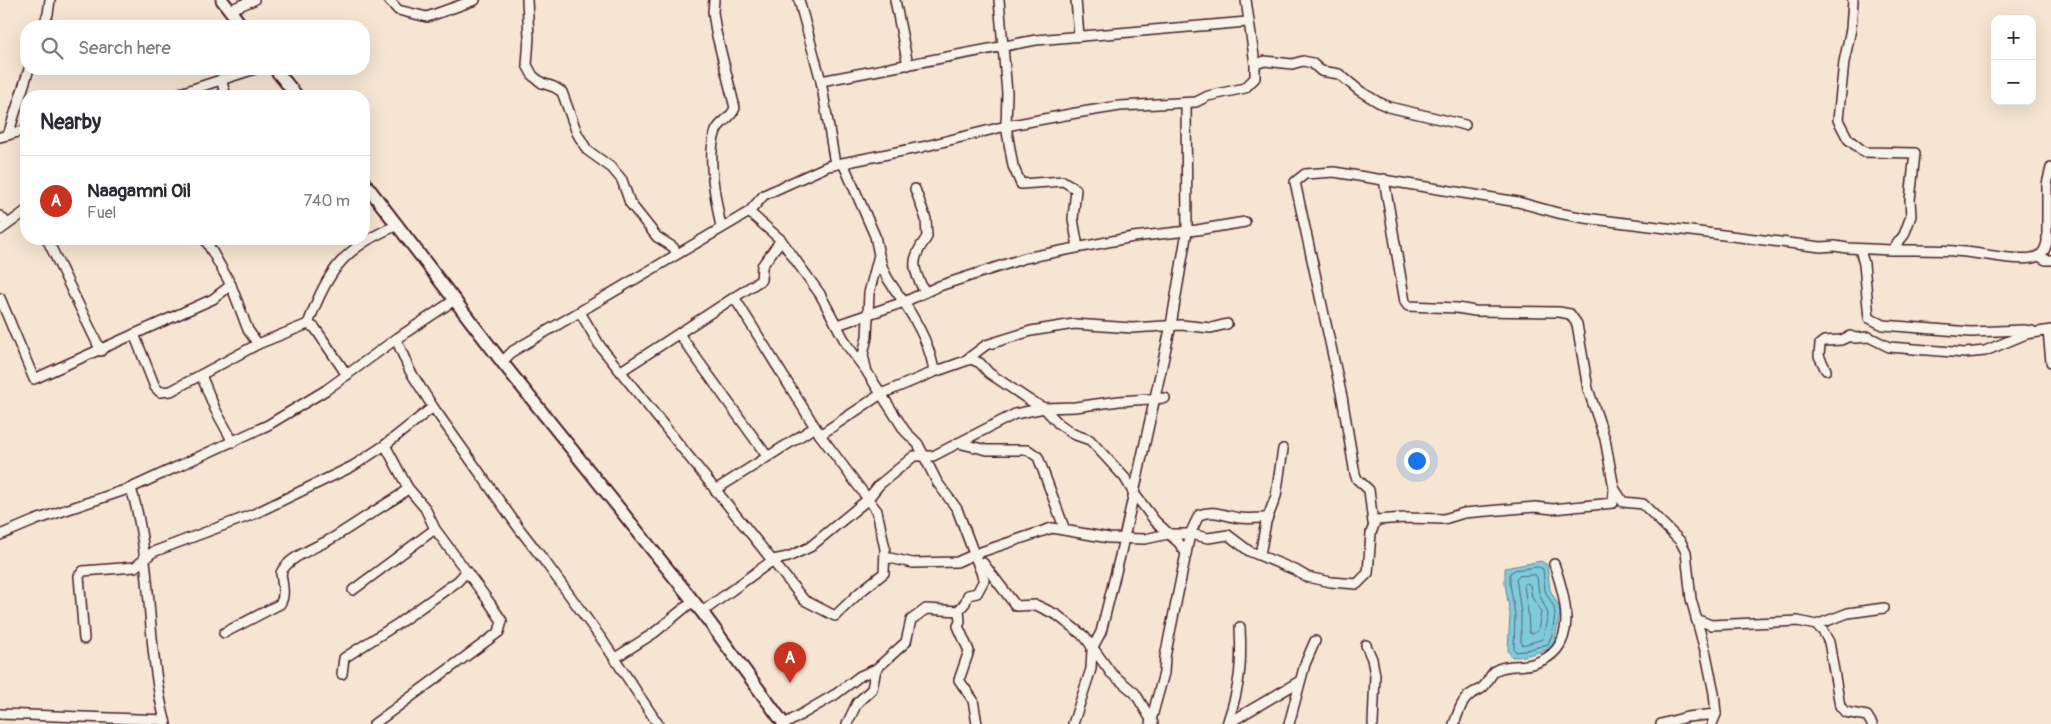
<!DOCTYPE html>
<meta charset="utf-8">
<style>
:root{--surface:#fff;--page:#f7f7f7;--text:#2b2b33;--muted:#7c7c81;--line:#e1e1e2;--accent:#c8321e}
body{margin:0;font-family:Pangolin,sans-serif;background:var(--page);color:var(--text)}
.controls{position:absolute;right:15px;top:15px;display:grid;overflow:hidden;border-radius:10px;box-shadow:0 5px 20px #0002}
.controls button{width:45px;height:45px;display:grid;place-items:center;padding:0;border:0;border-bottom:1px solid var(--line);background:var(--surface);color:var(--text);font:25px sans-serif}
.you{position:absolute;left:1416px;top:460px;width:18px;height:18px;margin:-12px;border:4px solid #fff;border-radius:50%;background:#1a73e8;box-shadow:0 0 0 8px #1a73e833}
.badge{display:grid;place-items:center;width:32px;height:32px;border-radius:50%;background:var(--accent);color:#fff;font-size:16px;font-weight:700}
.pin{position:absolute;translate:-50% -41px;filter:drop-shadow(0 1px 2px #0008)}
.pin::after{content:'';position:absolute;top:26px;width:18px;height:15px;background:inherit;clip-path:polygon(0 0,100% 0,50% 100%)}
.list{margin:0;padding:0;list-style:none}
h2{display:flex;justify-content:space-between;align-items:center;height:65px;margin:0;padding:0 20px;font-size:21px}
h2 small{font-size:16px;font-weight:400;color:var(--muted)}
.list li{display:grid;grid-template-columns:32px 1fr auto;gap:15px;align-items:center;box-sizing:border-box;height:90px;padding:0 20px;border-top:1px solid var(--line)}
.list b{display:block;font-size:19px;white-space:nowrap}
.list p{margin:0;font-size:16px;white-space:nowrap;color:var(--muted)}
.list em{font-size:16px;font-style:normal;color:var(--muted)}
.icon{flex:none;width:28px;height:28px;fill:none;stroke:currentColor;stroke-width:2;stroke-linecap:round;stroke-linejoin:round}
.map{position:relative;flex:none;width:2051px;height:724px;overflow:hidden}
.search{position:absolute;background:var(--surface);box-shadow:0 5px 20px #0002;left:20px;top:20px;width:350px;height:55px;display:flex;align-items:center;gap:12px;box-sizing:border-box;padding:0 18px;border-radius:20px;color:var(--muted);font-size:19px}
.panel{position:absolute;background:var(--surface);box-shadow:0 5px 20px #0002;left:20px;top:90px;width:350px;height:155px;border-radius:20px}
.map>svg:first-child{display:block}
</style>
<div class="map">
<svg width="2051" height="724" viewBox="0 0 2051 724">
<rect width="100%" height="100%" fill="#f5e5d2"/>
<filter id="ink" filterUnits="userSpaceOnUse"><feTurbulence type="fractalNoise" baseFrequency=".02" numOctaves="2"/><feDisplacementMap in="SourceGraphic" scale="10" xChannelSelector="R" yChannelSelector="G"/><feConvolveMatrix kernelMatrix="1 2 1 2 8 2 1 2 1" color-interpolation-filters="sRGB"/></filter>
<g filter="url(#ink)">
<!-- water -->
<path fill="#7dcbdc" stroke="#698695" d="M1541,561l6,4 3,25 9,16 1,8 -7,34 -28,8 -13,1 -4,-6 2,-37 -5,-30v-16z"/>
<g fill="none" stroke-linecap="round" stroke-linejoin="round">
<!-- shore -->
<g stroke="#5e6472" stroke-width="1">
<path d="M1539,567l4,2 2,22 9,16 1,7 -3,21 -4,9 -24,7 -8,1 -2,-3 1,-35 -5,-30v-11l5,-3z"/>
<path d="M1535,575l2,2 2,16 9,21 -5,25 -20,6 -2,-3v-29l-5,-35 3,-2z"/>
<path d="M1527,583l3,2 2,12 9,15 -3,19 -7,3 -2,-2 -1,-20 -4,-26z"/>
</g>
<!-- minor casing -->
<g stroke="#4a1f2b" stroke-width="12">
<g id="minor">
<path d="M389,0l9,10 29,7 48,-17"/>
<path d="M527,0l2,37 -2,28 6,11 9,7 12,4 8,5 15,41 10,17 25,18 10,12 8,23 27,34 16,10 4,7"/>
<path d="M714,0l-1,12 3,20 19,76c-5,12 -15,13 -19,23 -10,25 0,69 5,96"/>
<path d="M799,0l22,81 14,83"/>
<path d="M895,0l13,65"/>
<path d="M999,0l8,93 -1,33 7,40 8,18 42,-3 13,8 -3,30 5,28"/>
<path d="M1076,0l3,36"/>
<path d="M229,10l25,-10"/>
<path d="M43,26l5,-12 2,-14"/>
<path d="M1255,64l10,-3 27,3 11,-3 9,2 9,8 18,3 21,17 18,11 11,5 76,18"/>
<path d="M221,79l5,17"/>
<path d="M821,81l215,-41 211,-18"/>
<path d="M171,96l84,-27"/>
<path d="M8,135l21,-66"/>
<path d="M0,137l26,-7"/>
<path d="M843,163l32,73 4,19 -10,38 -2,44 -4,18 4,17 38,59 13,13 19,38 20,27 27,71 -7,13 -9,2 -3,8 -6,7 1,12 -2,4 11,25 -10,29 14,20 4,24"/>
<path d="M1384,179l21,123 3,4 49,2 18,3 84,1 11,2 7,10 11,65 17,50 9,49 9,14 20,2 38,38 5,10 5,47 15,55 8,39 2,21"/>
<path d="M915,189l11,30 1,18c-17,23 -15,31 -2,55"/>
<path d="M749,212l32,28 39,54 27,51 18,24"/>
<path d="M0,216l8,8"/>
<path d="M0,230l26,-19"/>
<path d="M47,239l54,112"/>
<path d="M205,239l26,46 17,45 10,14"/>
<path d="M1860,249l4,15 5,54 14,7 88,7 52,-2 9,1"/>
<path d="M1892,250c24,0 50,-1 74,2 19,2 48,9 66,6 10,-2 13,-7 15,-16v-58l4,-16"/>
<path d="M2039,256l7,4h5"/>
<path d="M880,258c3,18 13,28 23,43 14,21 28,46 31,71l37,-13 9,4 9,10 40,27 15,8 14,15 15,11 17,6 35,38 8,14 22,29 24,22 7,10"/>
<path d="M0,298l34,81 179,-80 18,-14"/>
<path d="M580,312l20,34 204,254 31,16 25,-24 24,-19 1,-24 -8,-38 -57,-76 -86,-138"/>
<path d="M308,324c20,-54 36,-77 90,-99"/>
<path d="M837,325l67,-23 35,-16 86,-28 108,-21 64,-7 48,-8"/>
<path d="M2048,331l3,31"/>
<path d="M134,334l21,53 5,5 11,-1 87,-47 50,-20 7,4 32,47"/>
<path d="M679,334l88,122"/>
<path d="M396,339l14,32 23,36 85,120 28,36 57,78 55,83"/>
<path d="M966,360l20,-15 45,-14 43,-7 58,4 49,-3 30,3 16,-4"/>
<path d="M502,362l11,-11 236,-139 15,-17 64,-29 94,-19 84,-21 70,-13 44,-7 76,-4 12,-6 37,-8 10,-10v-14l-9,-64"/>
<path d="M1826,370l-7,-14 1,-12 4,-3 17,-1 9,-4 5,2 14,-1 20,10 76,6 20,-2 41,-17 25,-4"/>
<path d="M621,371l140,-91 1,-14 19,-26"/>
<path d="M201,375l14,34 18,33"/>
<path d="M820,435l61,-41 53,-22"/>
<path d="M958,443l29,7h41l10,7 27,73"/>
<path d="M715,490l100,-63"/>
<path d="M1373,523l-4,-33 -12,-11 -2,-5 -13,-77 -47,-215 10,-8 29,-2 184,30 40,11 27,5 236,29 14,-1 12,2 45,2 12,-15 7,-19 -1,-16 5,-47 -51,-1 -16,-13 -10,-19 6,-58 7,-33 2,-29"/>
<path d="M0,535l36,-15 95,-32"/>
<path d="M1260,555l6,-33 10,-26 7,-47"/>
<path d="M885,557l28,6 44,-1 18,-8 77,-26 57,10 36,1 23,-5h22l18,4 20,-3 21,16 46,19 12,7 24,5 26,2 11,-11 3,-40 5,-13 29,-2 39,1 20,-6 71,-6 18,2 60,-6 1,-15"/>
<path d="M978,562l5,1 33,43 20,-1 21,10 28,22 26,36 24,20 18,30"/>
<path d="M353,590l82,-61"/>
<path d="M702,612l71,-52 15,-3 22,-10 57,-47 12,-15 35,-29h19l82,-42 29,-6 31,-1 44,-6 46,-3"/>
<path d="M1696,619l15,6 87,-4 18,4 7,6 6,11 11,64 5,6 22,4 5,8"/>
<path d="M1816,625l32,-12 36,-5"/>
<path d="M224,633l56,-29c6,-8 2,-21 1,-31 7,-17 40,-27 55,-37 21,-13 41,-27 63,-40l9,-8"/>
<path d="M84,639l-5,-63 4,-5 52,-4 18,-15 101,-38 99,-48 32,-21 48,-38"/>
<path d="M1366,645l6,14 3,16 -2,49"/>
<path d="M615,658l39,-25 39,-32"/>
<path d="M342,674l2,-16 55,-35 59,-42 9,-10"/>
<path d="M0,714l165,6"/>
<path d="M1228,721c12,-35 14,-57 12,-94"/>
<path d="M166,724c-21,-77 -12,-160 -35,-236l137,-63 58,-35 70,-51 60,-40"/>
<path d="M374,724l125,-92 3,-11 -15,-22 -52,-70 -10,-21 -17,-20 -23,-43"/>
<path d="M785,724l51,-30 24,-18 16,-7 30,-27 5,-22 15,-11 33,2"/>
<path d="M847,724l10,-21 15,-14 4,-20"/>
<path d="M1073,724l18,-55 1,-20 9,-17 19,-76 51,-231 16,-94 -1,-128"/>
<path d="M1150,724l14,-51 1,-16 25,-123 9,-19c14,-6 26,1 40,3 8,1 17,0 25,0"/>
<path d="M1227,724l73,-43"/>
<path d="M1289,724l16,-60 10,-23"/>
<path d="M1454,724c4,-10 7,-23 17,-30 4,-3 9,-3 13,-8 4,-4 6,-11 11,-15 9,-7 26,-4 37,-7 49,-13 34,-66 22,-100"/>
<path d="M1661,724l26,-7 29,-3 -4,10"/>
</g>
</g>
<!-- major casing -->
<g stroke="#4a1f2b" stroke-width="15">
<g id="major">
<path d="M222,0l20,26"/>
<path d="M275,69l22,27"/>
<path d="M364,182l138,180 200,250 82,112"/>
</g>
</g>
<!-- minor -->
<use href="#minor" stroke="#f7f3e8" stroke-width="9"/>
<!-- major -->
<use href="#major" stroke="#f7f3e8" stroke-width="11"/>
</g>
</g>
</svg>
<div class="controls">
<button>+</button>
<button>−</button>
</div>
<div class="you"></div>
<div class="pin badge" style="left:790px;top:683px">A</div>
<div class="search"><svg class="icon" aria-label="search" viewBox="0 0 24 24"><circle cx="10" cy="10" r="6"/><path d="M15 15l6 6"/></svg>Search here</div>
<section class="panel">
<h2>Nearby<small></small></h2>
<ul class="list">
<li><span class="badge">A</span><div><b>Naagamni Oil</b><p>Fuel</p></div><em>740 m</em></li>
</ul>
</section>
</div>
